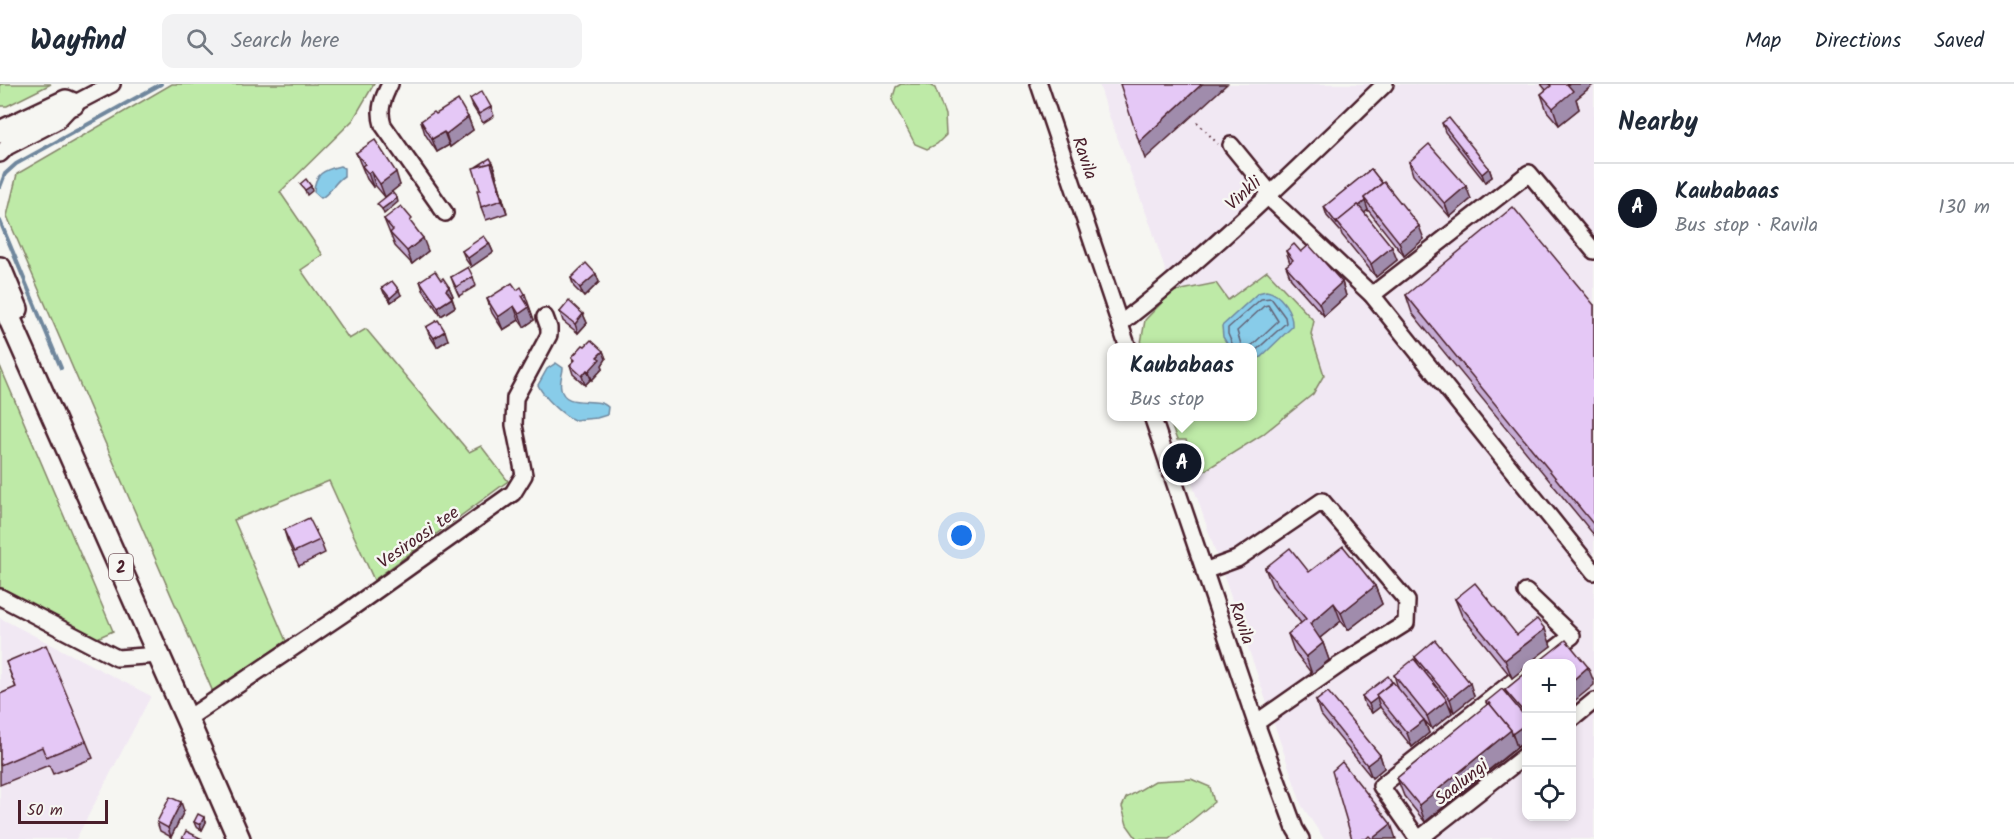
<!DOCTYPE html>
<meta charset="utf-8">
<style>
:root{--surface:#fff;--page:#f2f2f3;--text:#1f2937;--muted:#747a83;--line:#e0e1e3;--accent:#111827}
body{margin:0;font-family:Kalam,sans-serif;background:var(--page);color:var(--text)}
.controls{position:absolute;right:18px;bottom:18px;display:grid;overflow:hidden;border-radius:12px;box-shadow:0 3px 9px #0003}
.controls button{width:54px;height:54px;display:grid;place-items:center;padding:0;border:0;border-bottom:2px solid var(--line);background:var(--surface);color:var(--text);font:30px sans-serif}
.scale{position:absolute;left:18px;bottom:15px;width:90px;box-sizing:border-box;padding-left:6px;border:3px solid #4a1f2b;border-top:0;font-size:16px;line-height:21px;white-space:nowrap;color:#4a1f2b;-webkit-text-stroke:4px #f6f6f2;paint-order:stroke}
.you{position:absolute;left:962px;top:452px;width:21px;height:21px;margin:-15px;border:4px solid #fff;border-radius:50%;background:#1a73e8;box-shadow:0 0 0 9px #1a73e833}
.badge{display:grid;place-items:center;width:39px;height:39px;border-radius:50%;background:var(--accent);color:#fff;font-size:20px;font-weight:700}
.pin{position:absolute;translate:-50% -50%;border:3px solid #fff;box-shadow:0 2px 6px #0006}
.popup{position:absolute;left:1107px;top:259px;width:150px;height:78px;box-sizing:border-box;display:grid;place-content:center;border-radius:12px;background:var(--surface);filter:drop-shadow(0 2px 4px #0005);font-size:20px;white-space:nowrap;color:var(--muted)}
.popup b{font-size:22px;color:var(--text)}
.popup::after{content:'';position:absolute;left:50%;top:100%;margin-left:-12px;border:12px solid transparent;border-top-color:var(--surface)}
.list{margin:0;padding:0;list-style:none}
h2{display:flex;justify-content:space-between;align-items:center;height:78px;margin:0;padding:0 24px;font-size:26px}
h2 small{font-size:20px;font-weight:400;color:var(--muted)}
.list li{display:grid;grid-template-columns:39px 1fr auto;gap:18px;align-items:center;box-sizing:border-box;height:90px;padding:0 24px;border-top:2px solid var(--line)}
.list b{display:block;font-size:22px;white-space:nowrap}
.list p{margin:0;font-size:20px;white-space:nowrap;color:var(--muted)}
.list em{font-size:20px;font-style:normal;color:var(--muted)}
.icon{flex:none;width:33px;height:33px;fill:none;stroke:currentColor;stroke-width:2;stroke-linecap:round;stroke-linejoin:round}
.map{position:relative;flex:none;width:1594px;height:755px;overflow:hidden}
header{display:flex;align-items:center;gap:36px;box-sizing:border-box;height:84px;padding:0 30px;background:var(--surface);border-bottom:2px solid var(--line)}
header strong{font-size:28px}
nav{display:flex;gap:33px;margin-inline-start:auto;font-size:21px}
.search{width:420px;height:54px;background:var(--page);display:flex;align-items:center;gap:15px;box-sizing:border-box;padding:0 21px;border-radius:12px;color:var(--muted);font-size:22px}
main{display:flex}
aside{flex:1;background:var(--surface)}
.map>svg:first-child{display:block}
</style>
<header>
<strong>Wayfind</strong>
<div class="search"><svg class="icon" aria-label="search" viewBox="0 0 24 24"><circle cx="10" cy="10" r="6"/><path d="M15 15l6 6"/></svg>Search here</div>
<nav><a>Map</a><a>Directions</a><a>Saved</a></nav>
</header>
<main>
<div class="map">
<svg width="1594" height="755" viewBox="0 0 1594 755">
<rect width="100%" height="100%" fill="#f6f6f2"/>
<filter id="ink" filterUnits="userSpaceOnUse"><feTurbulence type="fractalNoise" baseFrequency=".0167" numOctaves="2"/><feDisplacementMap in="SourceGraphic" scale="12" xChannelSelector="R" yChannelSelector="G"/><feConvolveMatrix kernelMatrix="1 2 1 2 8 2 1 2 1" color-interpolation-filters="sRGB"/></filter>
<g filter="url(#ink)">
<!-- built -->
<g fill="#f1e8f3" fill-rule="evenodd">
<path d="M1099,0h495v755h-270l-22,-33 -111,-326 71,-45 62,-60 -13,-41 -83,-33 -12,-18 -44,9 -20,-63 -44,-116zM1526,580h46v152h-46z"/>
<path d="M0,534l151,78 -75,143h-76z"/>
</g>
<!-- green -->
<g fill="#beeaa7" stroke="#848469" stroke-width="1.5">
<path d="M0,0h51l-44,22h-7z"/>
<path d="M172,0h202l-21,36 -73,72 43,63 -22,15 48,69 17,-10 103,123 12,-6 27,35 -134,99 -45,-99 -95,39 52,121 -73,51 -206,-476 10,-42z"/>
<path d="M901,0h26l8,4 10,27 1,20 -9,9 -10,5 -12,-5 -23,-44 4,-13z"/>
<path d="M1267,187l47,50 -3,13 13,41 -11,19 -51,41 -66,41 -10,-36h-9l-9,-23 84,-1v-68h-110l-1,-5 4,-23 27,-28 44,-9 12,17z"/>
<path d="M0,282l113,265 -18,8 -95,-51z"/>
<path d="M1191,695l19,8 4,15 -45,37h-32l-10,-14 -5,-18 4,-9 29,-17z"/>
</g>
<!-- water -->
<g fill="#88cce9" stroke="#6f879d" stroke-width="1.5">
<path d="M340,82l4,2v8c-10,6 -13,17 -23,22l-7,-6c0,-18 10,-22 26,-26z"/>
<path d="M1266,207c15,2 27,21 26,36l-31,30 -8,4 -1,-13 -23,-1 -6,-10 -1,-11 36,-33z"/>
<path d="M556,279l7,5c0,6 -4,13 -2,20 3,22 36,7 47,19l-1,8 -10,3 -23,2c-12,-5 -31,-24 -36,-35l9,-16z"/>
</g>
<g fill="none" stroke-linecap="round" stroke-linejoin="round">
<!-- shore -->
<g stroke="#636477" stroke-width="1.5">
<path d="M1234,264l-6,-14v-6l33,-29 10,-1 14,19 1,6 -34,31"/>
<path d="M1242,264l-5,-17 27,-25 4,-1 10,16 -29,27"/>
</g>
<!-- stream -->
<g stroke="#6f879d" stroke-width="4">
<path d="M0,103l5,-13 11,-10 145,-80"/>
<path d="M0,137l61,147"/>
</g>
<!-- minor casing -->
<g stroke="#4a1f2b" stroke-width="20">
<g id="minor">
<path d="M390,0c-7,14 -12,25 -7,41l62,88"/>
<path d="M1039,0l89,264"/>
<path d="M64,25l48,-25"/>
<path d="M1231,61l40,49"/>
<path d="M0,70l7,-7 50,-26 16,-17"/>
<path d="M1268,113l104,98 222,277"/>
<path d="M1372,211l157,-122 65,78"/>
<path d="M1120,240c94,-73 179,-157 265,-240"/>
<path d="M1152,332l104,307 39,106 6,10"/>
<path d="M1204,487l33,-12 85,-58 85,100 -1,22 -67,42 -83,58"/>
<path d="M1526,508l46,44 -36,28"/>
<path d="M0,513l117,61 42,-3"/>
<path d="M187,635l159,-107 167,-119 11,-18 -10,-50 1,-27 34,-63v-7l-4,-11"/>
<path d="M1572,635l22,-18"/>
<path d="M1418,755l-37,-53 145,-115"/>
<path d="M1419,755l107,-84"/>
</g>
</g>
<!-- highway casing -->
<g stroke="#4a1f2b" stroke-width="26">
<g id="highway">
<path d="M0,48l66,-31 7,3"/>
<path d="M0,184l17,41"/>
<path d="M0,213l187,422 52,120"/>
</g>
</g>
<!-- path -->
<path stroke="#4a1f2b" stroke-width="2" stroke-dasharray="1.5 4.5" stroke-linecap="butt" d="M1197,38l21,22"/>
<!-- minor -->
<use href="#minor" stroke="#f6f6f2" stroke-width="15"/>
<!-- highway -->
<use href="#highway" stroke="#f6f6f2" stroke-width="21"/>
</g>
<!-- wall -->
<g fill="#c5acd4" stroke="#4a1f2b" stroke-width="1.5">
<path d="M1541,0h53l-18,15 3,10 -20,16 -12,-14 -6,-17 5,-4z"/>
<path d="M470,15l21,8 3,9 -11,7 -10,-16z"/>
<path d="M436,30l32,3 5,13 -23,17 -1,-2 -12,7 -12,-18 -4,-13z"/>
<path d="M1442,39l47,45 3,9 -7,5 -40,-50z"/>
<path d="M356,69l44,32 -15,12 -10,-12 -2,2 -6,-8z"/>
<path d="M1409,78l62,37 -21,18 -37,-42z"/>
<path d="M493,79l2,5h-1l13,45 -21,7 -5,-13 -1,-17z"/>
<path d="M1371,85l53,70 -20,17 -36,-46 -4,3 33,47 -21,17 -34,-42 -1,-3 -14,-16 -3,-9z"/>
<path d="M384,135l31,9 13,23 -16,13 -17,-18z"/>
<path d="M489,159l4,9 -22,15 -5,-7 -4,-9z"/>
<path d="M1286,167l15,1 41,30 4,14 -22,20 -33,-37 -5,-13 4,-3z"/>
<path d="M596,190l3,8 -15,15 -10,-10 -3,-9z"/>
<path d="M451,193h22l3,9 -17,10 -5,-11z"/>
<path d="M420,197l29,6 4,9 -2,1 4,10 -14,9 -18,-26z"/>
<path d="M382,204l19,7 -10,7 -7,-9z"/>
<path d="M517,206l8,4 9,26 -10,7 -5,-7 -16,10 -11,-17 -5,-14z"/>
<path d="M1406,211l188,10v230l-182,-222z"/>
<path d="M560,228l23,2 4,9 -9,10 -15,-12z"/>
<path d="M426,243l22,13 -11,7 -7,-11z"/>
<path d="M585,262l18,5 3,8 -4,6 1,3 -11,12 -1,-1 -6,6 -12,-11 -3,-9 4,-4 -2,-4z"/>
<path d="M284,446l36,10 5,13 -26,13 -11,-23z"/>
<path d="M1265,484l44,4 66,14 7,18 -34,26 -7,-9 -21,17 3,5 6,17 -17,14 -18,-23 -6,-17 13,-11 -29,-37z"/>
<path d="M1455,515l62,36 34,11 -24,17v3l-15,12 -50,-62z"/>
<path d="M1415,573l59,39 -20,16 -5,-7 3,8 -20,16 -7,-8 4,12 -17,14 -32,-40 -8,6 -7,-8 -3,-9 30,-14 6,6 -4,-13 24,-11z"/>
<path d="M6,578l80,79 7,17 -40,16 -4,-9 -49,20v-91l16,-6z"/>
<path d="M1527,588v68l-102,82 -21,-26 -7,-18 90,-73 -1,-3 21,-8 -2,-4z"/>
<path d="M1316,617l64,54 4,13 -12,10 -52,-64z"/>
<path d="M184,727l-13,26 -11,-6 -3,-9z"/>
<path d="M194,738h12l-4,8 -6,-3z"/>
</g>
<!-- shaded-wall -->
<g fill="#a08cac" stroke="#4a1f2b" stroke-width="1.5">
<path d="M1202,0h25l-82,75 -6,-17z"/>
<path d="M1567,0h27l-18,15 3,10 -20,16 -6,-17z"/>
<path d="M468,33l5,13 -23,17 -4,-13z"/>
<path d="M444,48l5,13 -12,7 -5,-13z"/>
<path d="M493,79l2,5h-1l13,45 -5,-13 -21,-23z"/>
<path d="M1489,84l3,9 -7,5 -3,-8z"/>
<path d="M371,87l4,14 -2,2 -5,-14z"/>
<path d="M396,88l4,13 -15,12 -5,-13z"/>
<path d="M311,102l1,5 -5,4 -2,-5z"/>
<path d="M1466,102l5,13 -21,18 -5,-13z"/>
<path d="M397,114l1,4 -14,12 -2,-5z"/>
<path d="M1365,117l3,9 -25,20 -5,-7z"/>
<path d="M1419,142l5,13 -20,17 -5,-14z"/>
<path d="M423,154l5,13 -16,13 -5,-13z"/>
<path d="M489,159l4,9 -22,15 -3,-9z"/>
<path d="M1392,163l5,13 -21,17 -5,-13z"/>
<path d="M596,190l3,8 -15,15 -4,-9z"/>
<path d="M1342,198l4,14 -22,20 -5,-13z"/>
<path d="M449,203l4,9 -4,2 -3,-8z"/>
<path d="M399,206l2,5 -10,7 -1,-4z"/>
<path d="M452,214l3,9 -14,9 -3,-9z"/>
<path d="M514,222l5,14 -16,10 -5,-13z"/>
<path d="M529,223l5,13 -10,7 -5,-13z"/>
<path d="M583,230l4,9 -9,10 -3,-9z"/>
<path d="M445,247l3,9 -11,7 -3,-9z"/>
<path d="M603,267l3,8 -4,6 1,3 -11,12 -3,-9 8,-14z"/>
<path d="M587,286l4,9 -6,6 -3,-9z"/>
<path d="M1375,502l7,18 -34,26 -7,-17z"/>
<path d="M1334,519l7,18 -25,20 -6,-17z"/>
<path d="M1545,545l6,17 -22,17h-2v3l-15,12 -7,-18z"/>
<path d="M1323,559l6,17 -17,14 -6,-17z"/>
<path d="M1588,583l6,15v3l-22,18v-22z"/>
<path d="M1470,599l4,13 -20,16 -4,-13z"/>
<path d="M1377,614l3,9 -8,6 -3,-9z"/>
<path d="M1447,616l5,13 -20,16 -5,-13z"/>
<path d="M1424,636l5,13 -17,14 -5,-14z"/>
<path d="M1527,639v17l-10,7 -5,-13z"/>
<path d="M1511,646l6,17 -92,75 -6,-17z"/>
<path d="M1380,671l4,13 -12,10 -5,-13z"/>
<path d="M181,718l3,9 -13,26 -3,-9z"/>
<path d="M204,733l2,5 -4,8 -2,-5z"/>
<path d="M1391,740l5,15h-24z"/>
</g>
<!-- building -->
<g fill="#e5c8f6" stroke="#4a1f2b" stroke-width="1.5">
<path d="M1120,0h82l-63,58z"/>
<path d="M1549,0h18l6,7 -20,17 -12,-14 10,-8z"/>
<path d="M482,7l9,16 -12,7 -9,-15z"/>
<path d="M458,16l10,17 -22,17 -2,-2 -12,7 -11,-18 13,-9 2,2z"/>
<path d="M1449,34l40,50 -7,6 -40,-51z"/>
<path d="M375,56l21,32 -16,12 -9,-13 -3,2 -6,-7 3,-2 -9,-11z"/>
<path d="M1429,60l37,42 -21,18 -36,-42z"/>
<path d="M490,74l3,5 -1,1 -1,-1 -15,4z"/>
<path d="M491,79l11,37 -21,7 -4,-17h3l-7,-22z"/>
<path d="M1371,85l11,14 -18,15 1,3 -6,5 -1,-1 -21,17 1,1 -1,1 -13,-17z"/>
<path d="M306,95l5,7 -6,4 -5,-6z"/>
<path d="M1384,98l35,44 -20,16 -35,-44z"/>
<path d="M392,108l5,6 -15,11 -5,-5z"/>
<path d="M1358,121l34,42 -21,17 -34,-42z"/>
<path d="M401,122l11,13 -2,2 13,17 -16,13 -17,-18 3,-3 -9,-11z"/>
<path d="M1513,123l81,98v220l-188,-230z"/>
<path d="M484,152l5,7 -21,15 -6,-7z"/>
<path d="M1294,160l7,8 8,-7 33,37 -23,21 -33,-37 7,-6 -7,-9z"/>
<path d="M586,179l10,11 -16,14 -9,-10z"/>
<path d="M468,183l5,10 -17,10 -5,-10z"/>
<path d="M435,187l6,9 2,-2 6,9 -3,3 6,8 -14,9 -18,-26z"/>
<path d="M392,197l7,9 -9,8 -8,-10z"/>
<path d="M512,199l5,7 4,-3 4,7 -3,2 7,11 -10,7 -5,-8 -16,11 -11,-18z"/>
<path d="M569,217l14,13 -8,10 -15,-12z"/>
<path d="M438,236l7,11 -11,7 -8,-11z"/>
<path d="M591,256l12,11 -6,6 3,2 -11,12 -2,-1 -5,6 -12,-11 5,-5 -3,-3 11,-12 2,1z"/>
<path d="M309,434l11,22 -26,12 -10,-22z"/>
<path d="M1343,462l32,40 -34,27 -7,-10 -24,21 13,19 -17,14 -18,-23 18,-15 -41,-51 25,-20 19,24z"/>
<path d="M1475,499l42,52 20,-16 8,10 -40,31 -50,-61z"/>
<path d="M1435,556l35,43 -20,16 -35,-42z"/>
<path d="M1566,556l22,27 -16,14v-18h-35z"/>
<path d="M46,561l40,96 -40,16 -4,-10 -42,18v-71l16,-7 -10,-25z"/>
<path d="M1414,575l33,41 -20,16 -33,-41z"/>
<path d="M1527,588v44l-22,-26z"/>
<path d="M1388,592l4,6 -16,13 1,3 -8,6 -7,-8z"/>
<path d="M1393,598l31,38 -17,13 -31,-38z"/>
<path d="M1502,605l25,30v4l-15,11 -1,-4 -22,-27 -1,1 -2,-2z"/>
<path d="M1328,608l52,63 -13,10 -51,-64z"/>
<path d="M1489,619l22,27 -92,75 -22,-27z"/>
<path d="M1342,678l49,62 -19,15 -3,-3 -3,3h-14l-20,-68z"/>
<path d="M170,713l11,5 -13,26 -11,-6z"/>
<path d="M198,730l6,3 -4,8 -6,-3z"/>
<path d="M186,747l16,8h-20z"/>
</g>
</g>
<g text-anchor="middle" stroke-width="5" stroke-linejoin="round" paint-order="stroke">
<!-- shield labels -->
<rect fill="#f6f6f2" stroke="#7e6067" stroke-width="1.5" x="109" y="470" width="24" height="26" rx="4.5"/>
<g font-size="16" font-weight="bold" fill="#4a1f2b">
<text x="121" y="489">2</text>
</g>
<!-- street labels -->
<g font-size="18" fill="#4a1f2b" stroke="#f6f6f2">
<text transform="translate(1085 74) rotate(71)" y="6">Ravila</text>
<text transform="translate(1243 109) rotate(-42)" y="6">Vinkli</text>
<text transform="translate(418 453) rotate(-35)" y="6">Vesiroosi tee</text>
<text transform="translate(1242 539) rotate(71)" y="6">Ravila</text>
<text transform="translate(1461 698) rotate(-38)" y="6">Saalungi</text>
</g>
</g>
</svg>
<div class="controls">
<button>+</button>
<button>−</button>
<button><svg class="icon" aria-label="locate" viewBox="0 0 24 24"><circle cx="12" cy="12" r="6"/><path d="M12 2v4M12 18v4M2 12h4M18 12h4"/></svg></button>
</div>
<div class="scale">50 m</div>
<div class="you"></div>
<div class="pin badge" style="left:1182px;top:379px">A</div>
<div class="popup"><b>Kaubabaas</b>Bus stop</div>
</div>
<aside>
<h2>Nearby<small></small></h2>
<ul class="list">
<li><span class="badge">A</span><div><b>Kaubabaas</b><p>Bus stop · Ravila</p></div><em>130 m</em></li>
</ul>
</aside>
</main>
